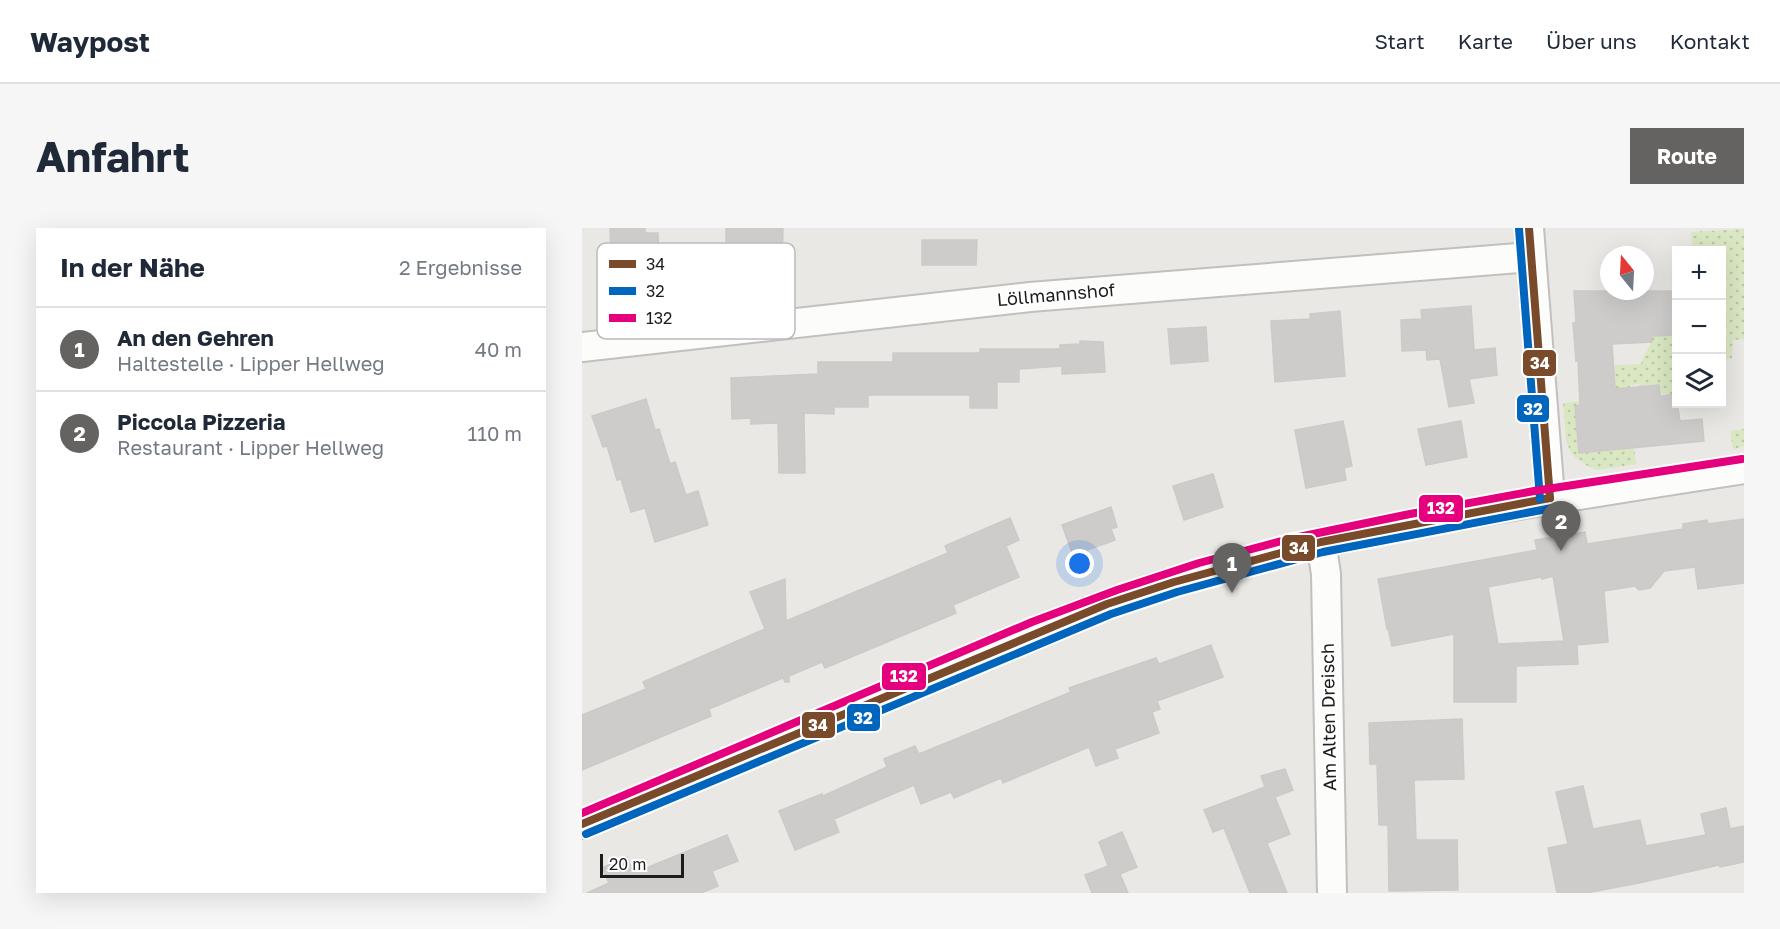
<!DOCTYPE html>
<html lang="de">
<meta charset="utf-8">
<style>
:root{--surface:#fff;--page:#f6f6f7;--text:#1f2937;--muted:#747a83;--line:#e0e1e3;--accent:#646362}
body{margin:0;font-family:"Golos Text",sans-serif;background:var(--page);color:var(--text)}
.controls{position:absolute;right:18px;top:18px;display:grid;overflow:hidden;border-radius:0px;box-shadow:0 6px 24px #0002}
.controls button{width:54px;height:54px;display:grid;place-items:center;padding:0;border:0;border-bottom:2px solid var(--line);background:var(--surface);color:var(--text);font:30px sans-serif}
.compass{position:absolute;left:1018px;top:18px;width:54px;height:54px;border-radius:50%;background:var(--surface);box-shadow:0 6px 24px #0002;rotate:342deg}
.scale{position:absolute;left:18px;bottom:15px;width:84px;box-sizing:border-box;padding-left:6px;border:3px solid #1c1c1c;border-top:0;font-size:16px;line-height:21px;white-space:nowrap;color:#1c1c1c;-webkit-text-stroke:4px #fff;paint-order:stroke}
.you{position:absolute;left:498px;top:336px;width:21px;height:21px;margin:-15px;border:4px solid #fff;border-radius:50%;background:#1a73e8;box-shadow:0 0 0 9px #1a73e833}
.badge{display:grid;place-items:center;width:39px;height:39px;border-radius:50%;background:var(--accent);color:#fff;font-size:20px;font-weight:700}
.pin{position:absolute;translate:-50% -50px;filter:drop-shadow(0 2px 3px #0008)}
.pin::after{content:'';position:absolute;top:32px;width:21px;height:18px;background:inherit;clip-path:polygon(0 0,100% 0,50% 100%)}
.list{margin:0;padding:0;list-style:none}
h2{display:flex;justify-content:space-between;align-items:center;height:78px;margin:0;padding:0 24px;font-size:26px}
h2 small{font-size:20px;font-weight:400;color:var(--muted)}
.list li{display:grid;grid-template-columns:39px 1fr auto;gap:18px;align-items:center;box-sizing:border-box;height:84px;padding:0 24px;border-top:2px solid var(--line)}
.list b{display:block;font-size:22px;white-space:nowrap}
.list p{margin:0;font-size:20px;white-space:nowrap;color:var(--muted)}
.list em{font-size:20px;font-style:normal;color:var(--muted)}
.icon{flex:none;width:33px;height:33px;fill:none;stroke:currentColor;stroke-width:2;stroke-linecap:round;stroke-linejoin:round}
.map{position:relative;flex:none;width:1162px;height:665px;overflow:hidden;border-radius:0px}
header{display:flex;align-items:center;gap:36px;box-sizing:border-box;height:84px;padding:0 30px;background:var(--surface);border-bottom:2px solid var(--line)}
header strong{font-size:28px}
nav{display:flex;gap:33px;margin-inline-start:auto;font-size:21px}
.intro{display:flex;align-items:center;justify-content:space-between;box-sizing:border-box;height:144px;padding:0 36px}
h1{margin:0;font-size:42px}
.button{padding:15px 27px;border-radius:0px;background:var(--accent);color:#fff;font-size:21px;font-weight:700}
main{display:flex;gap:36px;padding:0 36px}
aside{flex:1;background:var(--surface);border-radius:0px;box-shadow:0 6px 24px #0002}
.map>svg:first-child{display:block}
</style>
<header>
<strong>Waypost</strong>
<nav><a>Start</a><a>Karte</a><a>Über uns</a><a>Kontakt</a></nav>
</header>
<div class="intro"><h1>Anfahrt</h1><a class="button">Route</a></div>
<main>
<aside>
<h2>In der Nähe<small>2 Ergebnisse</small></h2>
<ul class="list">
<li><span class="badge">1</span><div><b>An den Gehren</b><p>Haltestelle · Lipper Hellweg</p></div><em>40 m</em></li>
<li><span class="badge">2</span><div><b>Piccola Pizzeria</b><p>Restaurant · Lipper Hellweg</p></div><em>110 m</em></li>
</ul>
</aside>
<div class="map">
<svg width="1162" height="665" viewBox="0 0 1162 665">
<defs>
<pattern id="grass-dots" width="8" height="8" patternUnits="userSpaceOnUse" patternTransform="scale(1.5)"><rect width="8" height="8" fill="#dae7c3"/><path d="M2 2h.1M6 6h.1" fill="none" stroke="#bac6a7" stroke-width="1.8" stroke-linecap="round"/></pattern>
</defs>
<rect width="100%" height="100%" fill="#eae8e5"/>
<!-- grass -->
<g fill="url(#grass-dots)">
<path d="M1162,1v110l-11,1 -1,18 -10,2v-110h-29l-2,-18z"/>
<path d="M1094,66v100h-16l-21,-7v-3l-9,1v17l-55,4 4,46 55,-4 2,16 -39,6 -8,-3 -13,-9 -5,-5 -5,-12 -3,-38 20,-2 31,-30v-6l27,-1c2,-11 11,-16 10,-28l24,-1 -2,-40z"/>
<path d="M1162,201v18l-11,2 -3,-18z"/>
</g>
<!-- building -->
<g fill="#ceccca" stroke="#cdc9c6" stroke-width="1.5" fill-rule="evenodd">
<path d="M28,0h35v5h13l1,27h4l1,30 -44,2 -1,-34h-8z"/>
<path d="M144,0h57l-1,49h-56z"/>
<path d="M340,12h55l-1,25h-54z"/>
<path d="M992,63h98l3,44 -24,1 1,6 -40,2 3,45 44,-4 1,11 16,-2 4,27 22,-2 2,22 -125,12 -4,-47 5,-1 -2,-45 -2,1 -3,-38h3z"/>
<path d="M889,78l3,44 21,-2 2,27 -28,4 5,24 -25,4 -9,-48 -13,1 -1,-10 -24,1 -1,-31 21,-1 -1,-9z"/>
<path d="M758,83l5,65 -70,6 -4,-61 39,-2v-5z"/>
<path d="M624,99l2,34 -37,3 -3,-35z"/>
<path d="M498,113l23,1 2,30 -43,2v-8l-43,3v13h-22v26h-27v-13h-102v12h-34v7l-30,-1 1,60h-26l-1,-50 -27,1v-6l-19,1 -1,-41 87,-4v-12h75v-9h87v-4h80v-4l20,-1z"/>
<path d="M64,171l9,31 4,-1 11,35 5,-2 11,33 12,-4 10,34 -53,17 -10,-34 -14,4 -10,-33 -4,1 -10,-34 -4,1 -11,-31z"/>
<path d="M761,193l9,45 -8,2 2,12 -40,8 -11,-58z"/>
<path d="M879,193l6,36 -41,8 -8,-36z"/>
<path d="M631,246l10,33 -39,13 -11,-34z"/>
<path d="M529,279l6,20 -6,2 4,11 -42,15 -11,-30z"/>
<path d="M428,290l9,22 -13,6 13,31 -66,28 3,8 -131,55 -3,-6 -33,14v6h-4l-2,-4 -74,31 2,7 -129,54v-55l64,-26 -3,-7 122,-53 -15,-37 35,-13 1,42 162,-68 -3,-7z"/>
<path d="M1162,291v64l-46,6 -3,-22 -31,4 -14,17 -11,2 -4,-4 -31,5 4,51 -31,3 1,19 -62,2v36h-62v-68l-62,12 -4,-18 -1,1 -9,-50 159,-29 -2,-10 50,-8 2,12 96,-15v-5l24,-4 1,4zM971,348l11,65 -66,3 -10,-57 53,-10 1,2z"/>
<path d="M629,417l12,32 -66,24 3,8 -8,3 7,21 -44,16 3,9 -22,8 -7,-19 -86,36 -2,-5 -47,20 -3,-6 -30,12 -7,-19 -80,34 5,13 -44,18 -16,-39 43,-17 1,2 64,-29 -3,-8 31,-13 4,8 152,-62 -2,-4 87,-30 3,6z"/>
<path d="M880,491l2,60 -50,1 2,60h41l1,50 -69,1 -1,-66h-9l-2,-61h-7l-1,-41z"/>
<path d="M703,541l8,21 -18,7 15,37 -23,9 20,50h-37l-26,-65 -11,4 -9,-22 61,-23 -4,-11z"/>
<path d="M1001,558l10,43 47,-9 6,26 60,-11 -5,-21 25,-6 4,21 14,-3v36l-24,5 -1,-2 -80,18 -53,10h-29l-9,-45 20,-4 -12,-52z"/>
<path d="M540,604l15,35 -17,7 8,19h-36l-7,-18 23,-9 -9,-24z"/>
<path d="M145,607l11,26 -26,10 6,15 -17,7h-114l22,-10 -7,-15 25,-11 7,16z"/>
</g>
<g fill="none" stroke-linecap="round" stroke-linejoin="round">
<!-- minor casing -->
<g stroke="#c1c0bf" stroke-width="32">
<g id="minor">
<path d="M947,0l21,270"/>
<path d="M0,119l448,-50 501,-40"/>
<path d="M739,314l5,32 6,319"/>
<path d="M0,596l454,-192c45,-18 90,-35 137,-50 78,-25 158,-42 239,-58 110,-21 221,-38 332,-55"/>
</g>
</g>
<!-- minor -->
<use href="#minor" stroke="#fcfcfb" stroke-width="28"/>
<!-- bus-1 casing -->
<g stroke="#fff" stroke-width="12">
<g id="bus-1">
<path d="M947,0l21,270"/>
<path d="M0,596l525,-220 67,-22 147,-40 229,-44"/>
</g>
</g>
<!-- bus-2 casing -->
<g stroke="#fff" stroke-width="12">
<g id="bus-2">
<path d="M937,1l21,270"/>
<path d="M4,606l525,-220 66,-22 146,-40 229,-44"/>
</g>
</g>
<!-- bus-3 casing -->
<g stroke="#fff" stroke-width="12">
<path id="bus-3" d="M0,585l450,-191 85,-32 82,-27 90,-24 121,-25 124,-23 208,-32"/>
</g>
<!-- bus-1 -->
<use href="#bus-1" stroke="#7a4b2a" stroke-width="8"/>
<!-- bus-2 -->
<use href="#bus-2" stroke="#0065bd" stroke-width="8"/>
<!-- bus-3 -->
<use href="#bus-3" stroke="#e5007d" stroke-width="8"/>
</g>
<g text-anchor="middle" stroke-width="4.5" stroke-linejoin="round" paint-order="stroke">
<!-- street labels -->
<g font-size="18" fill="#1c1c1c" stroke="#fff">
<text transform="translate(474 67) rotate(-5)" y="6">Löllmannshof</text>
<text transform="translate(747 489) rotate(-91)" y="6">Am Alten Dreisch</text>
</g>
</g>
<!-- legend -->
<rect x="15" y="15" width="198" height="96" rx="9" fill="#fff" stroke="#bbb" stroke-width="1.5"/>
<rect x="27" y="32" width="27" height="8" fill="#7a4b2a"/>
<rect x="27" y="59" width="27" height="8" fill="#0065bd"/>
<rect x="27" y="86" width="27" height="8" fill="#e5007d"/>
<g font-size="16" fill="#1c1c1c">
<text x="64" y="42">34</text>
<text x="64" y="69">32</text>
<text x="64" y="96">132</text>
</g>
<g stroke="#fff" stroke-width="2">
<rect x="940" y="121" width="35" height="28" rx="6" fill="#7a4b2a"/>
<rect x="934" y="166" width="34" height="29" rx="6" fill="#0065bd"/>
<rect x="836" y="266" width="46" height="29" rx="6" fill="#e5007d"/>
<rect x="699" y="306" width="35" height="28" rx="6" fill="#7a4b2a"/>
<rect x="299" y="434" width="46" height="29" rx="6" fill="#e5007d"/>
<rect x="264" y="475" width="35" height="29" rx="6" fill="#0065bd"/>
<rect x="219" y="483" width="35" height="28" rx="6" fill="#7a4b2a"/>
</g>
<g font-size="16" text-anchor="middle" font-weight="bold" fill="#fff">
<text x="958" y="141">34</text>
<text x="951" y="187">32</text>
<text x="859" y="286">132</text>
<text x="717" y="326">34</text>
<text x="322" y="454">132</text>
<text x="281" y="496">32</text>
<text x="236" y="503">34</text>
</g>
</svg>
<div class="controls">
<button>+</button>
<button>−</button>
<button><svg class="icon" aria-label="layers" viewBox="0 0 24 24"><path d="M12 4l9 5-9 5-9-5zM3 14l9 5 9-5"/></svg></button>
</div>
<svg class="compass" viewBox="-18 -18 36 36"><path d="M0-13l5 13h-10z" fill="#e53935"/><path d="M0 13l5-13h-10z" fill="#747a83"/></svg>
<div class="scale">20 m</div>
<div class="you"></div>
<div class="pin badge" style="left:650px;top:365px">1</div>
<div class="pin badge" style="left:979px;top:323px">2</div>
</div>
</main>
